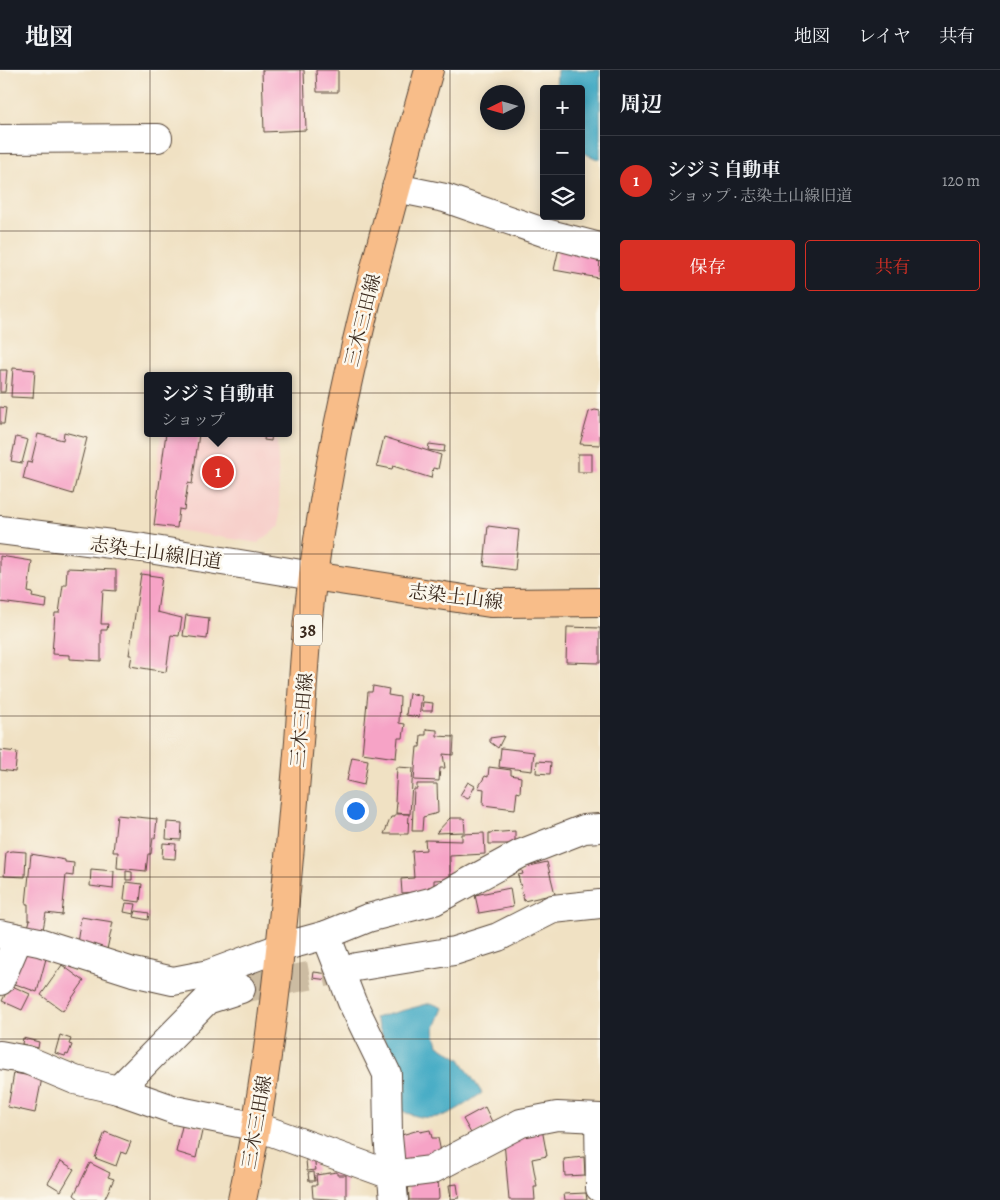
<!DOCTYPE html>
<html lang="ja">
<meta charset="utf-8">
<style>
:root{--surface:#171b24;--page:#20242c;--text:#f1f3f6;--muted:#9ea1a6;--line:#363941;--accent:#d93025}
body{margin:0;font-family:Alegreya,"Noto Serif JP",serif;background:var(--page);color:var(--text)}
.controls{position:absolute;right:15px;top:15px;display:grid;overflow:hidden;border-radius:5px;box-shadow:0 2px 12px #0003}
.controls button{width:45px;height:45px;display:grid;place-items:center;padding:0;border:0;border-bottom:1px solid var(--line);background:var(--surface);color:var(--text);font:25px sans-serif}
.compass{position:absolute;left:480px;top:15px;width:45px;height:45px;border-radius:50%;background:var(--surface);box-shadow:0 2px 12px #0003;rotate:265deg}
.you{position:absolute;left:355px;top:740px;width:18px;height:18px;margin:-12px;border:4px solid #fff;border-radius:50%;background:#1a73e8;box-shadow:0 0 0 8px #1a73e833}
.badge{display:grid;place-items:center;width:32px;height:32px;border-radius:50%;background:var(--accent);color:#fff;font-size:16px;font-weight:700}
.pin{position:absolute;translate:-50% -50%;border:2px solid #fff;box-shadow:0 1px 5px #0006}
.popup{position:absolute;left:144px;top:302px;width:148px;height:65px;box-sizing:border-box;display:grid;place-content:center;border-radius:5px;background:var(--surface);filter:drop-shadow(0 1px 4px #0005);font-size:16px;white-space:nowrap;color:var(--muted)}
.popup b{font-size:19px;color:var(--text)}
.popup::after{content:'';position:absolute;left:50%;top:100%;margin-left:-10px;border:10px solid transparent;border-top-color:var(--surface)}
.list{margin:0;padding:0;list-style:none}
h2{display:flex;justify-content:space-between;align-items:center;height:65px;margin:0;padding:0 20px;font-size:21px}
h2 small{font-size:16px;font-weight:400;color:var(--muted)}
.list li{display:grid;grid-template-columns:32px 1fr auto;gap:15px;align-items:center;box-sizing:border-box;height:90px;padding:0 20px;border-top:1px solid var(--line)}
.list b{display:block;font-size:19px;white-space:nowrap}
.list p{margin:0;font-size:16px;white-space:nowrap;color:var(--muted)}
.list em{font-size:16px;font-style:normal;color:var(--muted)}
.actions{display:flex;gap:10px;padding:15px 20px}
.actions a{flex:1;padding:11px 0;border:1px solid var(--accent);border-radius:5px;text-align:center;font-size:18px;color:var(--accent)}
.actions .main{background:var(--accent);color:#fff}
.icon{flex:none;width:28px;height:28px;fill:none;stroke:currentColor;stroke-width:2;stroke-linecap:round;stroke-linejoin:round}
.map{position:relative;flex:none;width:600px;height:1130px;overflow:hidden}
header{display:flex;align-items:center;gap:30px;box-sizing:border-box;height:70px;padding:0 25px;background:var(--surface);border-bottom:1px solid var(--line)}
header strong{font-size:24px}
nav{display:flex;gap:28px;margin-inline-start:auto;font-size:18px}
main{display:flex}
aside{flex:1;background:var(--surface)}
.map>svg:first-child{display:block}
</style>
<header>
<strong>地図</strong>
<nav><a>地図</a><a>レイヤ</a><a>共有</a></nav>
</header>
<main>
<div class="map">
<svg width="600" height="1130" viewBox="0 0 600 1130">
<rect width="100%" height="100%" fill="#fbf7ec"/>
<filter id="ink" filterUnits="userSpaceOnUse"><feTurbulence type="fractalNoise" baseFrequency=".02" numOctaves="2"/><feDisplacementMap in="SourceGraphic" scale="10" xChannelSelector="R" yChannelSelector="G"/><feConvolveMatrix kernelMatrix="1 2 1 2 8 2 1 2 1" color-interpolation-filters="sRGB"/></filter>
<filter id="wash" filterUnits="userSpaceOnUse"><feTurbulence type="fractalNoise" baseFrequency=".0096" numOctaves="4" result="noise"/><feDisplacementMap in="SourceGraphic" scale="20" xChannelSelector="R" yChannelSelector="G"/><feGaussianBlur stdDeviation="1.12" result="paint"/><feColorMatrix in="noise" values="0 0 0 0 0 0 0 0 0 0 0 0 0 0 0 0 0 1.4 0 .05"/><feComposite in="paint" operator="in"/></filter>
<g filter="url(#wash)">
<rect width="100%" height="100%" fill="#f0e1c3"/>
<!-- built -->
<path fill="#f7d0cb" d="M161,363h116l3,93 -22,17 -107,-17z"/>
<!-- water -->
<g fill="#45abc5" stroke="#406a72">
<path d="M557,0h43v90l-19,-8v-63h-25z"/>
<path d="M431,933l12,5 -9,22 4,15 22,14 22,34c-30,20 -46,34 -82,17l-3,-40 -22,-52z"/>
</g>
<g id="blocks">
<!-- building -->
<g fill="#f6a3c6">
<path d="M262,0h42l2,60 -42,2z"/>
<path d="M316,0h22v22h-21z"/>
<path d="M559,178l41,8 -1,22 -45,-8z"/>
<path d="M13,298l22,2 -2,28 -22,-1z"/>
<path d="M0,300h7l-2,22h-5z"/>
<path d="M0,337l6,1 -2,16h-4z"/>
<path d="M595,340l5,1v34l-20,-1 9,-32z"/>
<path d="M64,362l23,6 -14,56 -50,-15 4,-17 4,1 7,-29 25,6z"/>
<path d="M166,363l33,1 -7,50 -4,-1 -4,27 -5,-1 -2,19 -23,-3z"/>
<path d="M265,363h7l-1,8 -7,-1z"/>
<path d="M16,367l12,3 -6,23 -11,-2z"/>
<path d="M384,367l57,18 -3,14 -5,-1 -2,10 -38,-12 -1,3 -15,-3z"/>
<path d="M429,374l16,2 -1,6 -16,-2z"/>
<rect x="578" y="384" width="14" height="18"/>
<path d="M488,456l31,4 -4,40 -31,-4z"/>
<path d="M0,486l32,5 -4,31 5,1 -1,4 15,3 -1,8 -46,-6z"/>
<path d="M67,498l49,2v21l-13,-1 -2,34h7l-1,6h-6v31l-31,-2v-4l-18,-1 3,-41h4l4,-28h3z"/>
<path d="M141,504l21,3 -5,35 25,6 -3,18 -8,-1 -5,37 -36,-6 2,-11h-3z"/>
<path d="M186,545l23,3 -2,21 -24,-3z"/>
<path d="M567,557l33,1v35l-34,-1z"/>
<path d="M373,616l16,3 -1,6 12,2 -1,26 6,1 -2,14h-5l-2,20 -34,-5 6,-61h4z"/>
<path d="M409,623l13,3 -3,21 -13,-2z"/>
<path d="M423,632l10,1 -1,8h-10z"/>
<path d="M426,659l11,1v6l17,1 -1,18 -10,-1 2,14h-5l-1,13 -25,-1 3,-33h3l1,-12h5z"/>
<path d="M504,666l-6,12 -8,-6v-4z"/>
<path d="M501,678l33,4 -2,19 -33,-4z"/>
<path d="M0,680l17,2 -2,20 -15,-2z"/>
<path d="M352,687l16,3 -4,25 -17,-4z"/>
<path d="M537,691l14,1 -1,12 -14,-1z"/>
<path d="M397,697l16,1 -3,46 -14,-1 1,-11h-2z"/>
<path d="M489,697l22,3v5l10,2 -1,16 -3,-1 -2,17 -32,-4 1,-16 -6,-1 7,-12 3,1z"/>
<path d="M468,712l7,4 -7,13 -8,-4z"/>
<path d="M417,714h20l1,29 -15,4 -1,14h-10l2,-42h3z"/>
<path d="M395,744h14l-1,20h-24l7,-17h4z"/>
<path d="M117,745l40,4 -2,19 -2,-1 -2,17h-3l-2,17 -29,-3 1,-16h-5z"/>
<path d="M450,748h14l1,14 -29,1z"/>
<path d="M167,752l15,1 -1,17 -15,-1z"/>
<path d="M515,761v15h-7v-2h-19v-11z"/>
<path d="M484,763l1,21 -35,2v23l-16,1v7h-6v4l-26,2 -1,-14 13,-1 -2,-27 14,-1 -1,-10 37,1v-7z"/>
<path d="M163,773l13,1 -1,15 -13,-1z"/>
<path d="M12,781l14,1 -1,25 -21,-1 2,-24z"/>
<path d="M31,784l34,6v2l9,1 -1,13 -7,-1 -4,40 -16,-2 -4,22 -15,-4 3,-11h-2v-16h-2z"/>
<path d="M547,792l8,32 -31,7 -6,-26 5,-1 -2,-6z"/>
<path d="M91,799l23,2 -1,18 -23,-3z"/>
<path d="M126,801l6,1v8h-6z"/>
<path d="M126,812l16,2 -2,18 -16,-2z"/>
<path d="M510,818l3,19 -34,6 -4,-18z"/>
<path d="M126,833l10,1 -2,10 -10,-2z"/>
<path d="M136,841l13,2 -1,7 -14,-3z"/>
<path d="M81,847l32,5 -7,32 -29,-11z"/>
<path d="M24,879l23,6 -10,37 -27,-10z"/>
<path d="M62,895l22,16 -21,30 -22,-16z"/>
<path d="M314,902l15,2 -1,6 -15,-2z"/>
<path d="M10,915l20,9 -8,16 -20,-9z"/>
<path d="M60,965l11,4 -2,5 3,1 -4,10 -2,-1 -1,2 -10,-3z"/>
<path d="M23,968l16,4 -1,6 -16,-4z"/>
<path d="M14,1003l28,5 -7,35 -27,-6z"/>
<path d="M485,1037l8,17 -21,11 -9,-16z"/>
<path d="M183,1052l20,5 -7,31 -20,-6z"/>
<path d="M542,1059l5,27 -15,3 5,28h-3l1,13h-26l-5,-59 15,-8z"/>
<path d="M419,1060l1,2 10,-2 2,8h6l3,14 -11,3v4l-32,3v-26z"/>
<path d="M105,1062l26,10 -5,12 -5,-2 -5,14 -21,-8z"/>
<path d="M584,1087l1,18 -20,1 -1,-17z"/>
<path d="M314,1088l2,12 -9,1 -1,-11z"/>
<path d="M61,1091l13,8 -13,22 -13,-8z"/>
<path d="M90,1093l20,10 -2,4 6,2 -10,21h-24l-6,-5z"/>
<path d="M314,1102l1,9h-6l-1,-8z"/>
<path d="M337,1102v3h9v25l-33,-2 -1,-13h5l-1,-10z"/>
<path d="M408,1110h30l1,18 -1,2h-29z"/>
<path d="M457,1114l2,14 -8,1 -2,-14z"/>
<path d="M586,1123l1,7h-22l-1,-6z"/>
</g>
</g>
</g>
<g filter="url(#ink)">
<use href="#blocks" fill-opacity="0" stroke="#564537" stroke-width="1"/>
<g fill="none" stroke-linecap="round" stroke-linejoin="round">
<!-- minor-tunnel -->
<path stroke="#ccbca2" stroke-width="28" stroke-dasharray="28 14" stroke-linecap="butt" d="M241,919l115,-22"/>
<!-- minor casing -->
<g stroke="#564537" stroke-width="30">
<g id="minor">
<path d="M0,69l158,-1"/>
<path d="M396,118l49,10 101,35 54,14"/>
<path d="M0,460l143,18 170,28"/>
<path d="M0,864l39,8 94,30 40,9 36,-7 73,-27 44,-12 42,-17 66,-17 86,-47 64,-25 16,-1"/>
<path d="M326,865l26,67 35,72 1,62 6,64"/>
<path d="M356,897l98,-16 44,-14 55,-28 47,-5"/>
<path d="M0,911l18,-42"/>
<path d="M0,985l27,5 48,20 43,10 57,20 83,17 133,48 40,-5 90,-47 36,-7 43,2"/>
<path d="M118,1020l89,-90 34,-11"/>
<path d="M599,1048l1,70"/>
</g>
</g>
<!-- major casing -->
<g stroke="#564537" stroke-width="30">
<g id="major">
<path d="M313,506l177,27 110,-1"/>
<path d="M242,1130c32,-151 44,-304 57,-458 4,-55 6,-111 14,-166 22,-172 69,-339 116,-506"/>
</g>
</g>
<!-- minor -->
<use href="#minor" stroke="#fff" stroke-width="28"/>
<!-- major -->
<use href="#major" stroke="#f8bd89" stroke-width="28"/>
</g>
</g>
<!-- grid -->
<path fill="none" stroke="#3b2a1e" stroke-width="1" stroke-opacity="0.55" d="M150,0v1130M300,0v1130M450,0v1130M0,161h600M0,323h600M0,484h600M0,646h600M0,807h600M0,969h600"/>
<g text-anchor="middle" stroke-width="5" stroke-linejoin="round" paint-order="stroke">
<!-- shield labels -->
<rect fill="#fbf7ec" stroke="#75685c" stroke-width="1" x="294" y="544.5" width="28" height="31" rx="4"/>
<g font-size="18" font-weight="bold" fill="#3b2a1e">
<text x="308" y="566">38</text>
</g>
<!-- street labels -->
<g font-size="19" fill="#3b2a1e" stroke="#fbf7ec">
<text transform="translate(362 250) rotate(-76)" y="7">三木三田線</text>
<text transform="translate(156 482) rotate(8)" y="7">志染土山線旧道</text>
<text transform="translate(456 526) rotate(7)" y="7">志染土山線</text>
<text transform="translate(301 650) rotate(-85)" y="7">三木三田線</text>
<text transform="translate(256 1052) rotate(-80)" y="7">三木三田線</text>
</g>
</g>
</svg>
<div class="controls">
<button>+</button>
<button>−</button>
<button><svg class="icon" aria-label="layers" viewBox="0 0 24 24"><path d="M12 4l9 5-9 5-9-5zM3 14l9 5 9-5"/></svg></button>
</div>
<svg class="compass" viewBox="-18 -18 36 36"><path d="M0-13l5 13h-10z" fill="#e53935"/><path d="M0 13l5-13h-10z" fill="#9ea1a6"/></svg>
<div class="you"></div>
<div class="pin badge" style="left:218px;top:402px">1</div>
<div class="popup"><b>シジミ自動車</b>ショップ</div>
</div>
<aside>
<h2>周辺<small></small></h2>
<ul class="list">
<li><span class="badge">1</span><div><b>シジミ自動車</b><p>ショップ · 志染土山線旧道</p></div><em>120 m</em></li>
</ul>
<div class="actions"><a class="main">保存</a><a>共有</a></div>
</aside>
</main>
